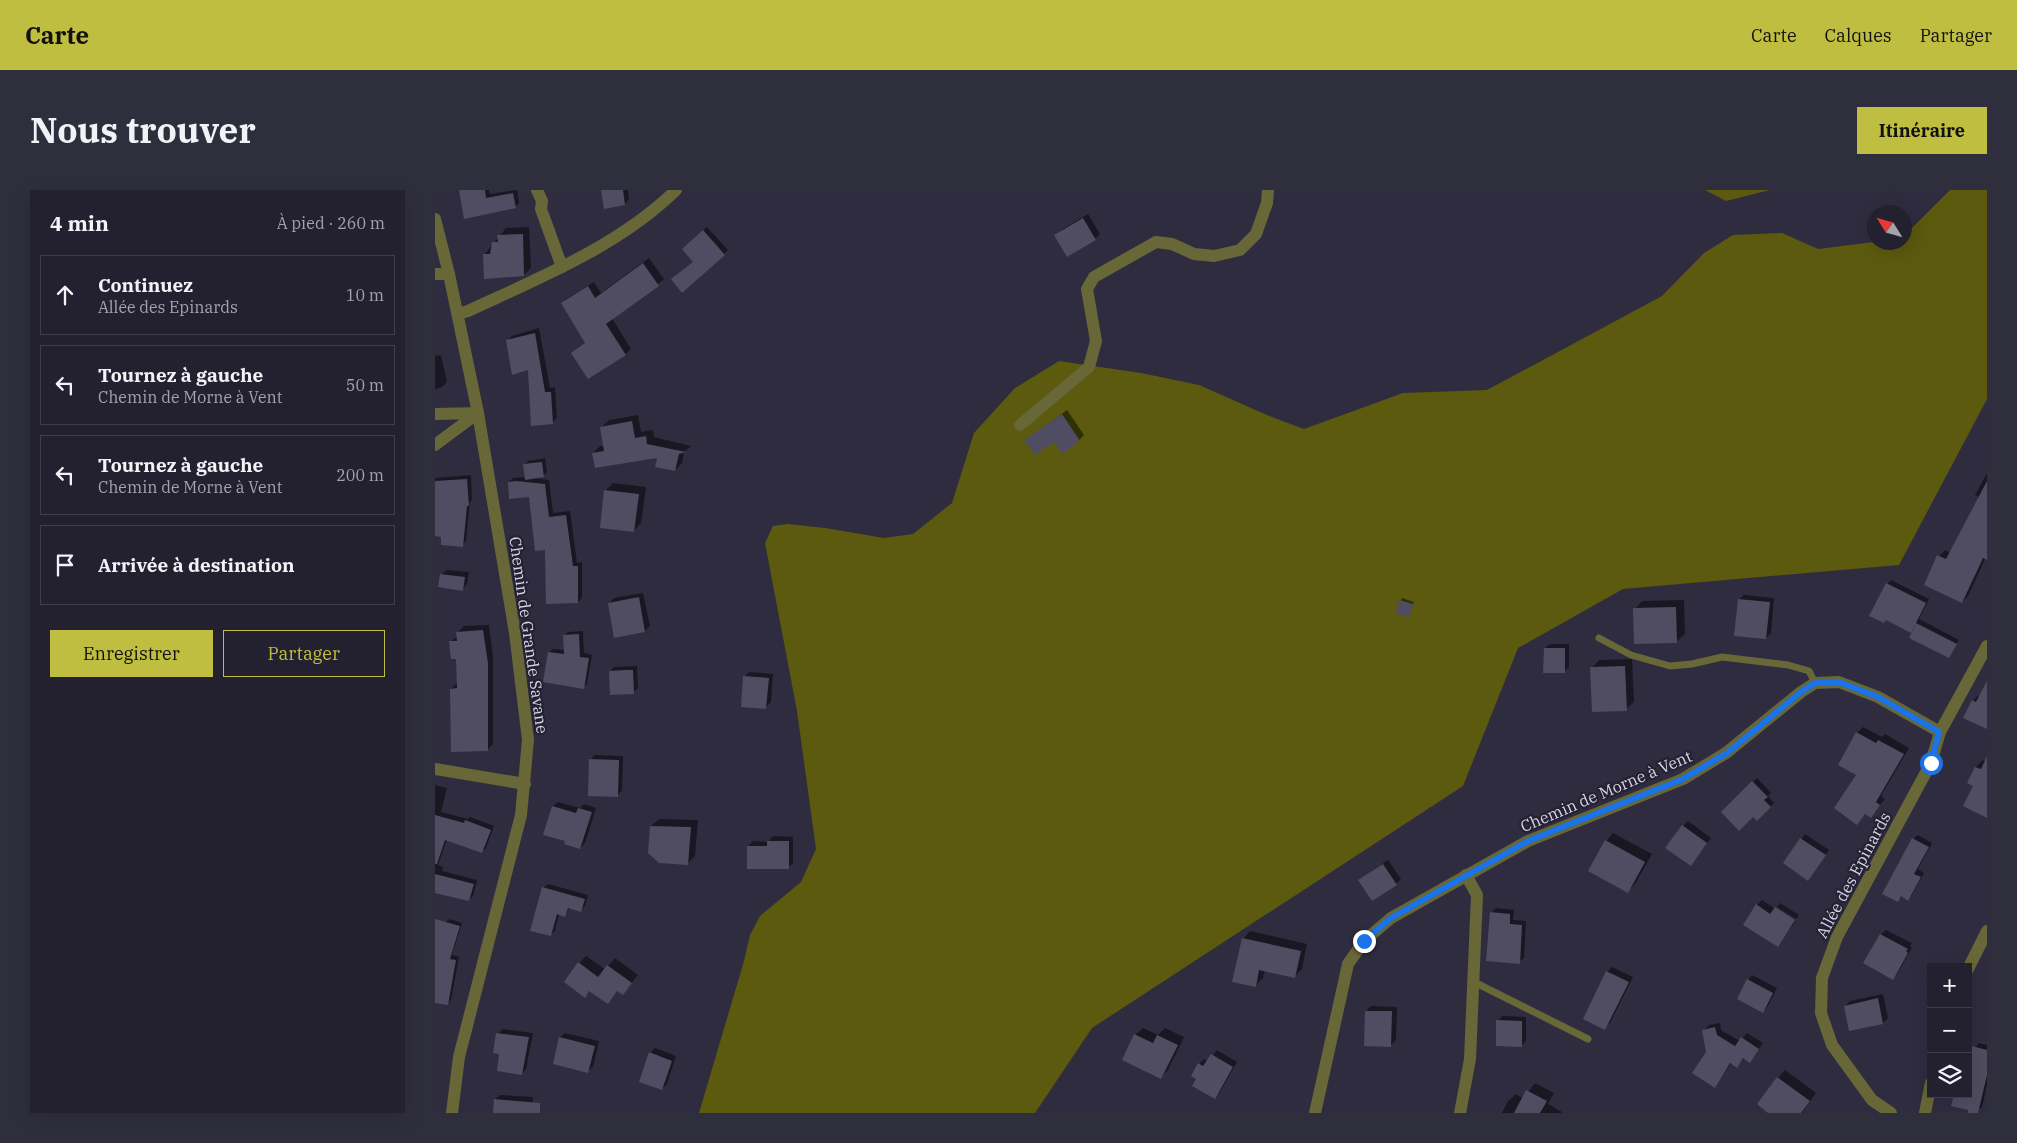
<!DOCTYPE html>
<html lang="fr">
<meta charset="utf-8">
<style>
:root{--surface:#232130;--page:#2f2e3c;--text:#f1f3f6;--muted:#a3a3ab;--line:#403e4c;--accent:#c0be40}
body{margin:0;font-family:"IBM Plex Serif",serif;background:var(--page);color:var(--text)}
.controls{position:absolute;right:15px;bottom:15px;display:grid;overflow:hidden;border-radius:0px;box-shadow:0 5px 20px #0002}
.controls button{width:45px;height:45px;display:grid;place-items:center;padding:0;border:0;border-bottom:1px solid var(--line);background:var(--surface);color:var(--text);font:25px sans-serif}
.compass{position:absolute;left:1432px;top:15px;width:45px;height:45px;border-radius:50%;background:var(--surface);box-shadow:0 5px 20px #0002;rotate:307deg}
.stop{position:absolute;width:15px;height:15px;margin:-11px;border:4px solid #1a73e8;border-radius:50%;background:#fff}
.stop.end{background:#1a73e8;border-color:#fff;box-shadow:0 1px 5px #0008}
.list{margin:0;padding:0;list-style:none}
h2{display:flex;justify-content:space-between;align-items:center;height:65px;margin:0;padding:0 20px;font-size:21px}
h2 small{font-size:16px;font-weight:400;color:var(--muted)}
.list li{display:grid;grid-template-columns:32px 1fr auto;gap:15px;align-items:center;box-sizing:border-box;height:80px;margin:0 10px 10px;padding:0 10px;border:1px solid var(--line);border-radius:0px}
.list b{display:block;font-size:19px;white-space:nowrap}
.list p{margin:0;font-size:16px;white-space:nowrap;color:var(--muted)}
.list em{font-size:16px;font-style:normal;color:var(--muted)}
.actions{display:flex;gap:10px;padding:15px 20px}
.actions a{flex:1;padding:11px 0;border:1px solid var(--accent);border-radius:0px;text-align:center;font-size:18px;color:var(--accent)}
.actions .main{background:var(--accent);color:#111}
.icon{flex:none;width:28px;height:28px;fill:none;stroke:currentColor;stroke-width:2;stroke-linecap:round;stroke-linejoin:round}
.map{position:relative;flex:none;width:1552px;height:923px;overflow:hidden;border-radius:0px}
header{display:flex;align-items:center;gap:30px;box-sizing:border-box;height:70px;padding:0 25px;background:var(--accent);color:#111}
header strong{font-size:24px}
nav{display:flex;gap:28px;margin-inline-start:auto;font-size:18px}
.intro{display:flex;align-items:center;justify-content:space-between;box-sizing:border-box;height:120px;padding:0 30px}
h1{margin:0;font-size:35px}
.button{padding:12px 22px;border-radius:0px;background:var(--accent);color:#111;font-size:18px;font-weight:700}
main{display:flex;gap:30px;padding:0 30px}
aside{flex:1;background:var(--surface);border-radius:0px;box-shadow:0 5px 20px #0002}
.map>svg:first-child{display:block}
</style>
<header>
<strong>Carte</strong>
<nav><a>Carte</a><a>Calques</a><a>Partager</a></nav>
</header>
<div class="intro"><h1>Nous trouver</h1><a class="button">Itinéraire</a></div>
<main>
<aside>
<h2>4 min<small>À pied · 260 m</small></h2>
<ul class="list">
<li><svg class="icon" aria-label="ahead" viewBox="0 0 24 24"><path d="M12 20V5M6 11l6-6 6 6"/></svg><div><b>Continuez</b><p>Allée des Epinards</p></div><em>10 m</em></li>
<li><svg class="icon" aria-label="left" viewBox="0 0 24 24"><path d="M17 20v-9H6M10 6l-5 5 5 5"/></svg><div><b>Tournez à gauche</b><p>Chemin de Morne à Vent</p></div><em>50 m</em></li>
<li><svg class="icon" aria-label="left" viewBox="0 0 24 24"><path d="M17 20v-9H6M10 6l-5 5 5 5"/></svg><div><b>Tournez à gauche</b><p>Chemin de Morne à Vent</p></div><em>200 m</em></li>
<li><svg class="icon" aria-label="arrive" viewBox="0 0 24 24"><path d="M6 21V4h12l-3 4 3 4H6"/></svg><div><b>Arrivée à destination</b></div></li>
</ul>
<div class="actions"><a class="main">Enregistrer</a><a>Partager</a></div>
</aside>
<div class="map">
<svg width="1552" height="923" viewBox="0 0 1552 923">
<rect width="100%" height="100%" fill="#2f2c40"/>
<!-- forest -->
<g fill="#5b5a0e">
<path d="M1270,0h65l-44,11z"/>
<path d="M1515,0h37v209l-88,166 -276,24 -105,59 -55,138 -371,242 -57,85h-336l45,-152 6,-26 10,-19 41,-34 15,-33 -19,-138 -32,-168 8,-17 15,-2 37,4 59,10 29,-4 39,-31 22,-70 41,-45 44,-27 82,12 58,12 68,30 37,14 99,-36 84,-3 175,-94 42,-43 29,-18 49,-2 36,16 56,-7h31v-7z"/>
</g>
<!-- shadow -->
<g fill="#0007">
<path d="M25,0h29l1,4 27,-4 2,13 -4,4z"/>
<path d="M167,0h26l1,9 -4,5 -20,4z"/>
<path d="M653,24l12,20 -5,5 -39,-4 5,-5z"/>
<path d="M94,37l2,41 -7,7 -40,-20 22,-27z"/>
<path d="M272,37l21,23 -46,42 12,-30 -11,-13z"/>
<path d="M214,68l15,21 -52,39 19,31 -5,5 -53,-1 13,-11 -24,-38 6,-6 26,-16 7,11z"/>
<path d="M104,138l11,60 5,-1 2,31 -5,5 -23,-54 -22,-28 5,-5z"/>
<path d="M6,165l6,27 -5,5 -7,2v-33z"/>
<path d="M632,220l17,25 -5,5 -17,12 -8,-12h-28z"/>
<path d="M203,225l3,17 12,-2 1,7 37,9 -7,6 -2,11 -7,7 -17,-14 -65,-3 7,-7h4l-2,-19 7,-7z"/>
<path d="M110,268l2,14 -4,4 -9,2 15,2 4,33 17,-2 7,52 5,-1v36l-4,4 -32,-54 -16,-53 -21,-13 4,-4 13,-1 -2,-12 4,-4z"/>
<path d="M1552,283v82l-19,41 -6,6 -23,-46 6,-6 6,3 29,-55 -5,-3z"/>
<path d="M36,285l1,25 -2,2 -4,39 -4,4 -19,-10h-8v-57z"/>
<path d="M178,293l33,4 -5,36 -7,8 -29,-40z"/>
<path d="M12,380l22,2 -2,12 -4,5 -21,-15z"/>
<path d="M1456,390l38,19 -10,20 40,21 -10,16 -34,-28 -4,3 -25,-12 1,-35z"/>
<path d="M208,403l7,33 -5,5 -30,5 -6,-33 5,-5z"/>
<path d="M1309,405l30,3 -3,35 -5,5 -27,-39z"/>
<path d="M967,408l12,4 -6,14 -11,-4z"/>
<path d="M1249,410l1,34 -8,7 -42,-32 7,-8z"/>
<path d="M54,435l4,32v87l-6,6 -36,-61 7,-7v-24l-8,-16 8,-6v-4l6,-6z"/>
<path d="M148,441l1,22 8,2 -5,29 -4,3 -34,-35 4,-3 12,1 -1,-14 4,-4z"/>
<path d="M1115,454h19v23l-5,5 -19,-24z"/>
<path d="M1197,469l2,43 -8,7 -34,-41 7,-8z"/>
<path d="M202,476l1,22 -5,5 -23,-21 4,-5z"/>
<path d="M314,482l24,2 -2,28 -5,5 -22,-30z"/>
<path d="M1552,504v34l-14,-27 4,-5 3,2z"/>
<path d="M1428,537l19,10 3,-3 24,14 -28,48 4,3 -14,17 -5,-3 -9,10v-90z"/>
<path d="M160,565l28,1 -1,34 -4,5 -28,-35z"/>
<path d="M1548,570l4,2v54l-13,-30 2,-19z"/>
<path d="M1322,588l14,15 -3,3 6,7 -17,16 -4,-3 -30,-4z"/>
<path d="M0,595l12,3 -6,24 27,7 2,-2 24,9 -8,22 -4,4 -35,-13 -9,26 5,2 -1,4 35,9 -4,16 -4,4 -34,-8z"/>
<path d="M123,612l22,6 4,-4 12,4 -11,35 -5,5 -13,-7 -14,-35z"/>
<path d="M224,629l39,1 -3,36 -8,8 -36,-38z"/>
<path d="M1253,631l23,17 -20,27 -8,-39z"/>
<path d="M1178,643l39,21 -17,30 -7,7 -22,-50z"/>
<path d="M1370,644l24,16 -21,29 -24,-16z"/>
<path d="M1483,645l14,8 -14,26 6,4 -12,22 -4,4 -6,-3 -5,5 16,-62z"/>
<path d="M338,646l20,1v26l-5,5 -40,-22 5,-5 15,1z"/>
<path d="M953,670l13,19 -5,5 -31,-8z"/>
<path d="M113,694l40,11 -3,11 -4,4 -11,-3 -5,8 -6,-1 -4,17 -5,4 -7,-47z"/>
<path d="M1327,710l33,22 -17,23 -21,-40z"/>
<path d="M1345,713l19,12 -3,4 -19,-12z"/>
<path d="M1061,718l18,2 -1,10 13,1 -2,37 -5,4 -28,-49z"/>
<path d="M15,729l12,4 -10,32 7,2 -8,43 -4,4 -12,-2v-51l11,-29z"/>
<path d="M1451,740l26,13 -2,3 2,2 -15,26 -4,4 -12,-44z"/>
<path d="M815,741l57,13 -5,25 -8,8 -29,-7 -2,8 -8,8 -12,-47z"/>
<path d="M151,766l19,13 10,-11 23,17 -15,18 -5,-3 -11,12 -17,-12 -5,6 -6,-33z"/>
<path d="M1177,777l21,10 -23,46 -5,5 2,-56z"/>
<path d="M1317,785l25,13 -9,18 -5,5 -15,-31z"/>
<path d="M1448,804l5,24 -5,5 -38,-17 5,-5z"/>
<path d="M936,816l26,1 -1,33 -5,5 -25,-34z"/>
<path d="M1067,826l24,1v24l-5,5 -23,-25z"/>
<path d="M1285,833l1,7 19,11 7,-8 16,10 -13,18 -6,-3 -7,8 -5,-4 -17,24 -11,-56 5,-5z"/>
<path d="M708,838l15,7 7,-7 19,9 -16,33 -8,8 -25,-43z"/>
<path d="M67,839l31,4 -7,36 -4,5 -21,-21 -3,-19z"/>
<path d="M130,843l34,8 -6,26 -5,4 -28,-34z"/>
<path d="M1544,853l8,2v40l-5,22 -5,4 -9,-17 7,-46z"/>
<path d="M220,858l21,8 -9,28 -5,5 -12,-36z"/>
<path d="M782,860l20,12 -17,30 -5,5 -16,-33 5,-5 4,2z"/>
<path d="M1350,880l31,23 -14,20h-32l8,-35z"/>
<path d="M1100,893l19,10 -6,11 14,8 -1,1h-59l6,-12 8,-7 7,4z"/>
<path d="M65,905l33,2 -1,16h-38l1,-14z"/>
</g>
<!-- building -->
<g fill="#504d62">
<path d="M24,0h26l1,8 27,-5 3,15 -52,11z"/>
<path d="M166,0h22l2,15 -21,4z"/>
<path d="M648,28l13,22 -29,17 -13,-22z"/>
<path d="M268,40l22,25 -43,38 -11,-14 22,-17 -11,-13z"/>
<path d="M88,44l1,42 -40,3 -1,-25h7l2,-12h6l-1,-7z"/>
<path d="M208,73l16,23 -53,38 20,31 -38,24 -17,-26 14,-10 -24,-40 27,-17 7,12z"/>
<path d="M100,143l10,59h6l2,32 -22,2 -3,-56 -16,5 -6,-35z"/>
<path d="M627,224l18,27 -18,13 -8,-12 -19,13 -11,-15z"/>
<path d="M197,231l3,17 11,-2 1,8 39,8 -7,2 -4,17 -20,-4 2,-9 -62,10 -3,-15 12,-2 -4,-24z"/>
<path d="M107,272l2,15 -19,3 -2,-16z"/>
<path d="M32,289l2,27h-2l-4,41 -22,-2v-8l-6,-1v-55z"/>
<path d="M81,291l29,3 4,33 17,-2 7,51h5v37l-32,1 -1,-54 -10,1 -6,-54 -20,2 -1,-17z"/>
<path d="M1552,291v79l-4,-2 -21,45 -38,-18 13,-30 9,4z"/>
<path d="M169,300l35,4 -5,38 -34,-4z"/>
<path d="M5,384l25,3 -2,14 -25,-4z"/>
<path d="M1451,393l40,20 -15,30 -25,-13 -2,3 -15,-7z"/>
<path d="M204,407l6,35 -31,6 -6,-35z"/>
<path d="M1303,409l32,3 -4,37 -32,-3z"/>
<path d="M964,410l14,4 -4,13 -14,-4z"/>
<path d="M1241,417l1,36 -43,1 -1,-36z"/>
<path d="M1481,433l41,21 -8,14 -40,-20z"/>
<path d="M48,440l5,33v88l-37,1 -1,-63 7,-1 -1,-29h-5l-2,-18h8l-1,-9z"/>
<path d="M144,444l1,23 9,1 -5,31 -41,-7 5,-30 16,2 -1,-19z"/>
<path d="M1109,458h21v25h-22z"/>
<path d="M1190,476l2,45 -35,1 -2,-45z"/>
<path d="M190,480h8l1,24 -24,1 -1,-24z"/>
<path d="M308,486l26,2 -3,31 -25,-2z"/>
<path d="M1552,491v48l-24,-11 9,-18 4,2z"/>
<path d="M1421,542l20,11 2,-3 26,14 -28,48 4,3 -9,13 -6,-4 -8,11 -23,-17 22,-33 -18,-10z"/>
<path d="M1552,566v62l-24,-12 10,-20 -6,-3 8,-16 6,2z"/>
<path d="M154,569l30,1 -1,37 -30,-1z"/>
<path d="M1317,591l16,16 -4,3 7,7 -14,14 -4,-4 -14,14 -18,-19z"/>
<path d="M117,616l24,7 2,-5 14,4 -12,37 -16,-5 1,-3 -22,-6z"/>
<path d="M0,625l29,8 1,-3 26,10 -9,23 -37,-13 -8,24h-2z"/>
<path d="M1247,635l25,18 -16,23 -26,-18z"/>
<path d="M215,636l41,1 -3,38 -29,-2 -11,-10z"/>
<path d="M1365,648l26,17 -18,26 -25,-18z"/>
<path d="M1477,648l17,9 -15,27 7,3 -13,24 -7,-5 -3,6 -16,-8z"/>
<path d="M1170,650l40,22 -17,31 -40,-22z"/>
<path d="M332,651h22v28h-42v-23h20z"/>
<path d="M948,674l14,21 -25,16 -14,-21z"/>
<path d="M0,684l39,10 -5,17 -34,-8z"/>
<path d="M107,697l43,12 -4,13 -13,-4 -3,9 -8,-3 -6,22 -21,-5z"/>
<path d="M1321,714l14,10 5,-7 20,13 -17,27 -35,-22z"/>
<path d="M1055,722l20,2v10l12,1 -2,39 -34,-3z"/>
<path d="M0,729l25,7 -10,33 6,1 -8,45 -13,-2z"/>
<path d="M1445,744l28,15 -2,2 2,2 -15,27 -30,-17z"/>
<path d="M807,748l59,13 -6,27 -36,-8 -3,17 -24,-5z"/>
<path d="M143,772l20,15 9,-12 25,18 -9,12 -6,-4 -9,13 -19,-13 -4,7 -21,-16z"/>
<path d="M1171,781l23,11 -24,48 -22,-11z"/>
<path d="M1312,789l26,14 -10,20 -26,-14z"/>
<path d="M1443,808l5,26 -34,7 -5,-25z"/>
<path d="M930,821h27l-1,36 -27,-1z"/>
<path d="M1061,830l26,1v26l-26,-1z"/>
<path d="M1280,837l2,8 18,11 6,-9 18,12 -9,14 -7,-5 -6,10 -7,-5 -15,25 -23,-15 14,-21 -4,-22z"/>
<path d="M61,843l33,4 -7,38 -25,-4 2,-17 -6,-1z"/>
<path d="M699,844l19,9 4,-8 21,10 -17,34 -39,-19z"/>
<path d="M124,847l36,9 -7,27 -35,-9z"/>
<path d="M1533,855l19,5v25l-9,38h-10v-3l-17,-4 3,-12h14z"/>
<path d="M214,862l23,9 -10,29 -23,-8z"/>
<path d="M776,864l22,13 -18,32 -23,-13 4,-7 -5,-3 7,-13 5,3z"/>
<path d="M1342,887l33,24 -9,12h-33l-11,-9z"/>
<path d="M1091,900l21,11 -7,12h-26z"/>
<path d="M59,909l46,4v10h-47z"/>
</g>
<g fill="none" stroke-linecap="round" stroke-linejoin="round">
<!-- service -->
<g stroke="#676737" stroke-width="7">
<path d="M1164,448l32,17 39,11 22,-2 30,-7 66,8 21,6 6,12"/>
<path d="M1039,792l114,57"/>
</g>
<!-- minor -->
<g stroke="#676737" stroke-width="12">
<path d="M102,0l5,11 -1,8 21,58"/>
<path d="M0,84h14"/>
<path d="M23,124l10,-3c71,-33 151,-65 208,-121"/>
<path d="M0,224l43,-1"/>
<path d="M585,235l69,-58 7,-26 -9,-52 7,-12 62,-35 16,2 22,10 20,2 26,-6 16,-16 11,-31 1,-13"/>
<path d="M0,255l43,-32"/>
<path d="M0,579l90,15"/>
<path d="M1533,779l19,-38"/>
<path d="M880,923l33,-149 16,-23 27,-23 137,-77 155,-62 43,-26 75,-61 14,-9 24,-1 39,15 62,35"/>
<path d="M1025,923l10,-54 7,-164 -11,-20"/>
<path d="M1456,923l-19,-13 -40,-55 -11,-32 1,-35 15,-41 94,-174 9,-31 47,-86"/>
<path d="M1490,923l6,-30"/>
</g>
<!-- tertiary -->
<path stroke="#676737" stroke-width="12" d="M0,29l14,55 29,139 37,220 13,107 -7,75 -62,242 -7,56"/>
</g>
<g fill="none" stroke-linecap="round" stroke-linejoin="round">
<!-- route -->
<path stroke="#1a73e8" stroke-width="6" d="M929,751l27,-23 137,-77 155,-62 44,-26 74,-61 14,-9 24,-1 39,15 61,35 -8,31"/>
</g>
<g text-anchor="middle" stroke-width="4.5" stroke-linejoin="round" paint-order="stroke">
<!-- street labels -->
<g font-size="16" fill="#d7d6e2" stroke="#252235">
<text transform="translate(94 445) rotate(82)" y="6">Chemin de Grande Savane</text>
<text transform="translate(1171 601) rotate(-23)" y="6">Chemin de Morne à Vent</text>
<text transform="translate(1418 685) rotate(-62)" y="6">Allée des Epinards</text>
</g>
</g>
</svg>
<div class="controls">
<button>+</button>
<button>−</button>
<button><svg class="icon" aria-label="layers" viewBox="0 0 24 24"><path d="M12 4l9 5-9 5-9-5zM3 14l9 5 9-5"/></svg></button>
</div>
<svg class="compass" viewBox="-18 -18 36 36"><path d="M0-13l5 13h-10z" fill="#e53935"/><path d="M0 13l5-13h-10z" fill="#a3a3ab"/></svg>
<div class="stop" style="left:1496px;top:573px"></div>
<div class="stop end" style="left:929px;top:751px"></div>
</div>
</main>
